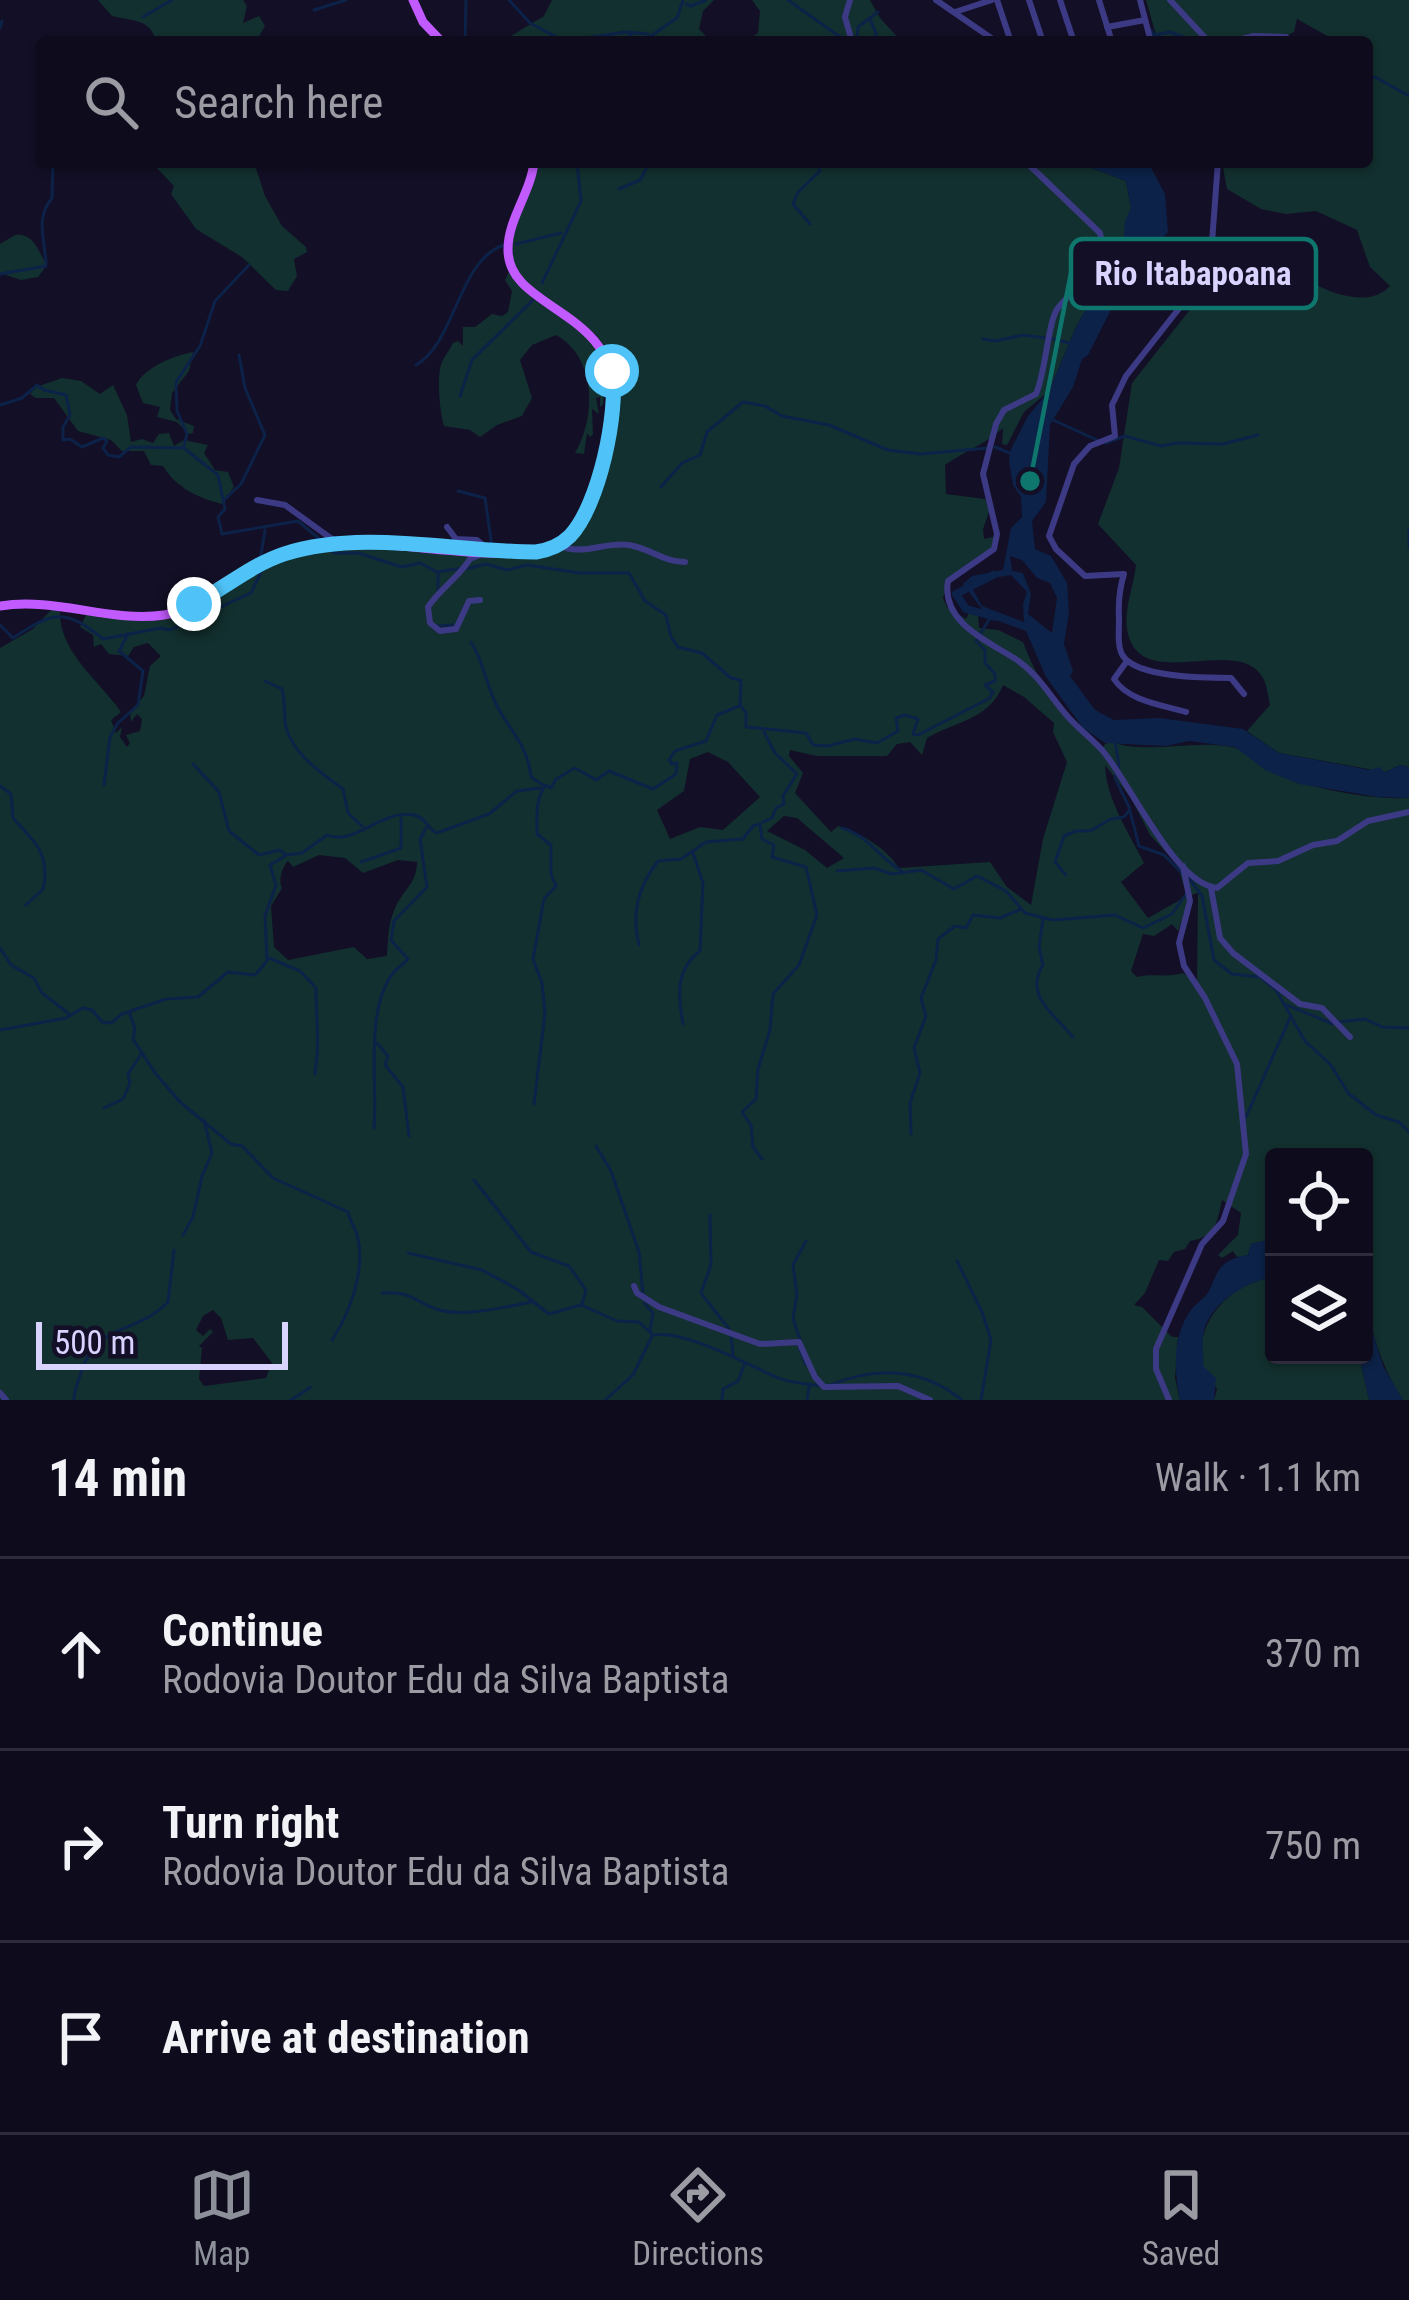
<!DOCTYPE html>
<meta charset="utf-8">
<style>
:root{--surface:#0e0b1c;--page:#171425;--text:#f1f3f6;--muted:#9b9ba3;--line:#2e2b3b;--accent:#8c9099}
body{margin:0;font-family:"Roboto Condensed",sans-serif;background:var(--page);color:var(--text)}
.controls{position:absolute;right:36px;bottom:36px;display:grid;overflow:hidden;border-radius:12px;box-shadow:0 3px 9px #0004}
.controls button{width:108px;height:108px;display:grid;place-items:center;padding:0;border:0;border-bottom:3px solid var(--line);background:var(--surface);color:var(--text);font:60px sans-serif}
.scale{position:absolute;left:36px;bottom:30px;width:252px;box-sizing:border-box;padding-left:12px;border:6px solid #d9d4ff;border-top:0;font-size:33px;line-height:42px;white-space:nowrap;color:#d9d4ff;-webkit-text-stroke:9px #130f26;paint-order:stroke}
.stop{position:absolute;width:36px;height:36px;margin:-27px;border:9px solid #4fc3f7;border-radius:50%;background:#fff}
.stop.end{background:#4fc3f7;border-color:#fff;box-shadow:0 3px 12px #0008}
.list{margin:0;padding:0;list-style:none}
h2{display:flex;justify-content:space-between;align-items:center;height:156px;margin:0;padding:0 48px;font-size:51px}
h2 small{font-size:39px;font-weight:400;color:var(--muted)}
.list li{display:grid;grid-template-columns:78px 1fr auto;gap:36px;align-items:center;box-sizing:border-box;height:192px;padding:0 48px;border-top:3px solid var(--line)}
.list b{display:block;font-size:45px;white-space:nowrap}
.list p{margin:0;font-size:39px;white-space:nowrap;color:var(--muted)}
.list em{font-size:39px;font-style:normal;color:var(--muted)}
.icon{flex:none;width:66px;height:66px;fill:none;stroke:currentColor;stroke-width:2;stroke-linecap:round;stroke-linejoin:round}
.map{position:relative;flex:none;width:1409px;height:1400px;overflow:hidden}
.search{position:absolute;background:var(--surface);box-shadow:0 3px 9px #0004;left:36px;right:36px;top:36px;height:132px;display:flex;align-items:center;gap:30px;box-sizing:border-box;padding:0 42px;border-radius:12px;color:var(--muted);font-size:45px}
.sheet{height:732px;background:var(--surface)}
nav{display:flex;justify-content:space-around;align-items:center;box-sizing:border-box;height:168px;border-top:3px solid var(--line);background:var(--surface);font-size:33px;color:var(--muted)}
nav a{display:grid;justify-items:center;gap:6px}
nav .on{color:var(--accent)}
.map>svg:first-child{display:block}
</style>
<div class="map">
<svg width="1409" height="1400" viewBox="0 0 1409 1400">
<rect width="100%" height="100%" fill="#130f26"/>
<!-- green -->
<g fill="#12302f" fill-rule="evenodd">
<path d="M98,0h145l4,6 -4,17 16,-7 6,10 -9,16h-100c-5,-24 -25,-21 -44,-26z"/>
<path d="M552,0h162l-11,11 -4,18 12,12 10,1h-220l43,-26z"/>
<path d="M752,0h118l10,18 22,24h-176l23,-3 9,-6 2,-22z"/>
<path d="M1146,0h263v767l-9,-2 -15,7 -106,-19 -32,-22 23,-26c-2,-9 -3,-20 -7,-27 -26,-46 -125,19 -136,-49 -3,-22 7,-43 9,-64l-38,-41 21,-56 13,-85 68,-86 33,-25 29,10 7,-28c26,22 91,64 121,32l-20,-19 -13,-37 -41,-19 -30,3 -25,-5 -34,-20 -5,-27h145v-120h-29l-41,-23 -3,13 -7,4 -58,6h-71z"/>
<path d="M151,162h103l11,34 17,30 24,21 1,5 -13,7 3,17 -9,15 -12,-1 -34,-33 -46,-28 -25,-35 3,-8z"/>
<path d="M536,162h540l50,19 5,27 -8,37 -47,82 -27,64 -25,21 -17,33 -5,-1 1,-16c-19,17 -38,23 -58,37l1,29 39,5 5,10 -7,20 1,10 13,-3 -4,13 -44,28 -6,21 4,9 19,12 4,-9 8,5 1,13 19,2 25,12c17,45 40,78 78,109l4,-7 6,-2c38,13 81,-3 121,5 16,3 24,19 39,25 38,16 96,28 138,26v602h-6c-50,-78 -39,-153 -39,-243h-90v82l-23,5 -3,11 -11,2 -4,-6 -11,7 -4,-3 20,-20 3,-22 -19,-13c-5,22 -6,37 -32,41l-5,8 -11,3 -6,9 -9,-1 -14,33 -11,12 8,2 30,30h6l-3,41 5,22h-1180v-752l33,-19 19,-20 8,-1c-3,43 39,72 61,104l-10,8 5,13 6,-6 -2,10 7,10 3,-4 -4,-8 14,-4 2,-12 -5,-5 -6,8 -1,-11 14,-15 6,-30 11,-10 -13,-13 -14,4 -6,9 -19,-2 -8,-10 -7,3 -1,-12 -13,-8 7,-14c31,2 70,11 100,1 12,-5 21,-13 31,-19 42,-25 77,-45 127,-47 52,-2 206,27 238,-19 14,-21 17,-54 23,-79 8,-34 17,-74 -3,-106 -21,-32 -85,-49 -91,-86 -5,-31 22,-64 24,-96zM1003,685l21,12 30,26 -1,9 14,30 -24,77 -12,66 -24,-18 -17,-25 -91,6c-14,-21 -37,-34 -61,-42l-7,6 -36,-39 8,-20 -14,-17 1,-6 27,6h70l10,-12 13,-2 12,13 5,-17c29,-17 62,-18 76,-53zM708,752l20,10 32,35 -37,33 -23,-3 -30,12 -13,-29 27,-19 6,-32zM1105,765l26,33 19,37 27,29 10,32 -39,22 -27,-36 23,-19c-15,-30 -38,-64 -39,-98zM784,816l13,2 47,40 -17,10 -22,-18 -38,-19zM319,855l26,3 18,15 35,-13 19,2c0,21 -13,27 -21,44 -8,16 -8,33 -9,50l-20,3 -13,-12 -66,13 -14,-13 -3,-41 11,-18c-4,-8 0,-21 6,-27l5,6zM1198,893l-1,90 -14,-10c-17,5 -30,0 -46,4l-6,-6 12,-37 11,2 18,-12 6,7 13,-36zM213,1310l8,8 7,22 25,-2 19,25 -6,15 -62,8 -5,-7 3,-31 -3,-2 14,-14 -3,-3 -7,7 -7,-6 7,-14z"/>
<path d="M15,235c19,-2 23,16 32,30l-9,12 -17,3 -21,-7v-29z"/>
<path d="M510,269c34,59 83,39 101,117l-7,9 -1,10 -3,2v-10l-4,1 3,16 -7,-5 1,25 -3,3 -3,-4 -3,21 -9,-1c21,-36 22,-95 -19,-118l-24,10 -12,15 12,38 -10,18 -25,9 -17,12 -10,-7 -26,-4c-4,-12 -8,-51 -2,-64 3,-7 8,-12 11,-19l5,-2 5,5v-19h12l17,-13 10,2 6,-4 4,-21 -7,-11z"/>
<path d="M193,352l-4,19 -17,22 -2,17 6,9 18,7 -1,7 -5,1 -11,-12 -20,-5 3,-10 -17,-4 -7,-18c9,-18 37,-29 57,-33z"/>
<path d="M62,378l19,3 19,13 13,-9 14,30 4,27 11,-3 11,4 6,-9 10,-1 5,13 10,-6 24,5 -4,8 11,17 13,2 6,15 -12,17c-23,-6 -46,-16 -59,-38l-12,-1 -7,-14h-22l-11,-11 -33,-9 -24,-33h-18l-6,-4 6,-7z"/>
<path d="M1274,1277v78h85l10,45h-155l3,-11c-4,-7 -13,-18 -15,-25 -7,-45 30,-81 72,-87z"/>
</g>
<!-- water -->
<g fill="#0c2248" fill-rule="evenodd">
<path d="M1076,162h72l17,32 3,38 -40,44 -40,79 -6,4 -9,28 -23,38 -4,77 -14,19 3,28 16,7 16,27 2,29 -5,32 9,27 -3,5 25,34 19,10 45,-2 84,11 36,24 91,17 9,-3 6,5 15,-7 9,2v31l-31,-1 -79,-13 -34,-14 -30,-23 -46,-6 -23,5 -61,-3 -22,-15 -37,-51 -20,-46 -38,-14 -25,-33 9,-8 31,-6 8,-42 11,-11 -1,-20 -8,-12 -4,-24 2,-12 17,-33 21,-25 27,-64 47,-82 2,-24 6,-13 -5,-27zM1010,556l12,4 15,18 13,5 7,15 -5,35 -24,-19 3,-20 -8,-21 -11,-2zM1011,575l16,17 -4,12 1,18 -42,-16 -13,-24z"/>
<path d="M1274,1239v38c-27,3 -69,29 -71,60 -1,9 1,19 0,29l13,12 -2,22h-34c-6,-30 -8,-64 11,-90 5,-7 16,-13 19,-21 9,-21 11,-29 38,-34l3,-11z"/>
<path d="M1364,1304l19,62 20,34h-34l-10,-45h5z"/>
</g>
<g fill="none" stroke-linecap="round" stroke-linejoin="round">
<!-- stream -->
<g stroke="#0c2248" stroke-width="3">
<path d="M509,0l21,23 34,18 62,-9 22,2"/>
<path d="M788,0l59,42"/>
<path d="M686,4l5,2 15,-6"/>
<path d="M314,10l32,-10"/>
<path d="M143,17l29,-17"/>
<path d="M871,21l5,12 -2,9"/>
<path d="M0,28l2,-7"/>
<path d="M1151,30l3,5 16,-3 27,10"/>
<path d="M465,42l1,-42"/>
<path d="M624,42l8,-9"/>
<path d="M642,42l35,-24 6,-18"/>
<path d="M857,42l1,-15 20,-15"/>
<path d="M1367,79l8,-2 34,19"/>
<path d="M305,167l6,-5"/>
<path d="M619,189l21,-9 10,-18"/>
<path d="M810,224l-17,-20 5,-12 22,-21 -3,-9"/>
<path d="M516,244l45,-11"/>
<path d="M0,274l46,-8c0,-25 -12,-46 6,-68l1,-36"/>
<path d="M542,283l39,-82 -4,-39"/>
<path d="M983,339l13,2 27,-6 22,3"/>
<path d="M1053,339l16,4"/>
<path d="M416,365c40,-23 42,-105 88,-120"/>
<path d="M460,396l12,-36 61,-60"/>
<path d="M0,405l22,-7 15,-13 7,5 22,5 4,20 -7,12v13l7,-1 12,8 21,-9 4,3 -4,7 5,7 11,2 12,-10 53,1"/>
<path d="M1051,419l46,21"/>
<path d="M1106,443l19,-7 36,10 15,-3 47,1 35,-9"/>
<path d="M184,446l3,-12 -10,-23 -1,-29 24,-36 15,-45 34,-36"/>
<path d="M995,447l17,7"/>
<path d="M185,449l33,26 7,34 -7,8 4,17 76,-13 25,21"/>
<path d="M661,487l21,-24 18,-8 7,-23 36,-30 22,4 17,10 47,9 59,25 32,4 68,-6"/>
<path d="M458,491l27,7 7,49"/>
<path d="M223,501l18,-17 24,-49 -20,-47 -6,-33"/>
<path d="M1409,529v18"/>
<path d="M325,547l10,6h23l44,14 18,-4 17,9 25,-4"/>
<path d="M261,555l4,-25"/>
<path d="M466,569l20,-5 21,6 20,-5 53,8h49l16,28 21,14 5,22 7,10 24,6 29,25 10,2 -1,25 6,8v14l60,6 7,12 15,1 27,-7 22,4 21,-12 -2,-13 9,-3 13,4 -5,15 5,1 72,-37 3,-6 -8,-7 10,-4v-7l-10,-11v-13l-9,-9 14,-23"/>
<path d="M438,591v-18"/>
<path d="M0,625l13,13c40,-26 51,-31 90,1l58,-11 9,2 81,-37 12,-25"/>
<path d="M437,626l16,-1"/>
<path d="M471,642c13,20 15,43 26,64 14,26 31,40 34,71l12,8"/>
<path d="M265,681l17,8c3,11 2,20 3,31 2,30 36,53 58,69l5,24 14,13"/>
<path d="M1115,740l4,27"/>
<path d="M193,764l26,28 10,39 30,24 21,-5 6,5 16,-2 25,-18c27,12 56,-27 87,-20 11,2 13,13 23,18l52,-19 28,-23 23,-3"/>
<path d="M1116,774l-1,4 14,29 10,39 25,9 20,20"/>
<path d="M104,785l6,-48 8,-14 20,-18 5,-34 -24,-20 8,-15"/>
<path d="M0,786l11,8 2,24c21,23 38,36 30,71l-17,16"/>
<path d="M763,822l9,-4 4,-10 8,-4 -1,-8 14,-22 -22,-21 -11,-21"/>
<path d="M760,824l2,15 12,6 -2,12 34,10 11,48 -18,50 -26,29 -3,36 -12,39 -2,30 -14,13 9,13 2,22 9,12"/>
<path d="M842,828c26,7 37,30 60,43"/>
<path d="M361,862l40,-14v-30"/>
<path d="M837,871l37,-3 18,6 29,-4 33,19 23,-13 29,15 19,22 28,7 62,-5 28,13 29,-14 14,-20"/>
<path d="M1066,875l-11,-13 9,-26 12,-5h14l21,-12 13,-2 5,-6"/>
<path d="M1189,878l13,18 12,64 18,14 28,3 16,13 29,51 26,24 17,28 28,22 23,7 10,10"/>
<path d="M1043,919l-4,28 4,18c-20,31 13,51 30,72"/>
<path d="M639,945c-8,-32 -1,-58 19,-84l23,-2 25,-17 37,-3 10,-13 7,-2"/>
<path d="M0,948l11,17 23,13 8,15 27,21"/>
<path d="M269,958l31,13 16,17c0,31 4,54 -1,86"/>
<path d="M1287,1005l46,19"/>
<path d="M130,1014l5,15 -2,10 22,34 25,29 51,42 11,2 31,32 75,34c2,10 8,16 10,27 7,32 -8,74 -26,101"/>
<path d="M1338,1022l27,-3 17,8 27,1"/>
<path d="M683,1024c-5,-28 -8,-54 17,-73l3,-68 -10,-30"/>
<path d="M0,1030l66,-12 17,-10 9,2 10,12 9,1 11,-9 44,-15 32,-2 30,-25 27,3 12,-14 -2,-45 11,-31 -6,-20 15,-9"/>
<path d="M377,1043l11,13 -3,9 18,22 6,49"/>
<path d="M534,1104l11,-91 -3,-30 -9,-24 11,-60 12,-13 -5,-12v-29l-14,-11c0,-17 -2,-36 9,-49l5,3 5,-9 19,-11 21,12 13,-9 44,18 23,-15 1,-11 -5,1 -3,-4 6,-9 31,-10 11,-26 22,-9"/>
<path d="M104,1108l19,-9 7,-16 -2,-9 14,-21"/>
<path d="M1246,1117l44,-99"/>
<path d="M374,1128c4,-45 -10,-119 20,-156 4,-5 10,-8 14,-13l-17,-19 3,-19 33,-34 -7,-48 6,-11"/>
<path d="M911,1134l-1,-31 10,-30 -6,-25 12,-32 -5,-18 15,-38 2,-21 17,-13 11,2 7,-13 27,3 19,-8"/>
<path d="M596,1146l15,25 28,81 4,42"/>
<path d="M474,1180l57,72 38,14 17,24 -4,14"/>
<path d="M710,1215l1,50 -10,28 28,36"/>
<path d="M183,1235l10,-18 9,-41 10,-23 -8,-33"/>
<path d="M408,1253l74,17 35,19 32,25 32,-9 36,16 22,1 14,13c33,-5 91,28 123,42 16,7 30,6 45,9"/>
<path d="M957,1261l25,51 9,28 -10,60"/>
<path d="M382,1293c29,-2 30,7 54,16 26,9 69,-2 95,-7"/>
<path d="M644,1303l9,10 -3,17"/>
<path d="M731,1335l2,20"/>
<path d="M800,1340l-7,-22 4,-23 -4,-30 13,-24"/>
<path d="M799,1347l7,18"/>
<path d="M830,1385c47,-19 92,-17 132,15"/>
<path d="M74,1400c0,-11 4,-17 7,-28 18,-52 52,-35 87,-70l6,-52"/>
<path d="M291,1400l20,-13"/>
<path d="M605,1400l28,-25 19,-39"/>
<path d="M722,1400l1,-11 15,-8 7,-18"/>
<path d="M807,1400l2,-13"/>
</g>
<!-- river -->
<path stroke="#0c2248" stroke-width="8" d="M993,575l-37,19 10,15 30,8"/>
<!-- minor -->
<g stroke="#3d3a85" stroke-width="6">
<path d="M850,0l-5,17 7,25"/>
<path d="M936,0l61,42"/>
<path d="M997,0l14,42"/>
<path d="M1029,0l14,42"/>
<path d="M1060,0l14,42"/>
<path d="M1099,0l13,42"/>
<path d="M1140,0l11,42"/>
<path d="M1170,0l39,42"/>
<path d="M955,12l37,-12"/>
<path d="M1107,27l38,-7"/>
<path d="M1229,42l25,-6 32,1"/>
<path d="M1026,162l74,71 5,24c-12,22 -33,32 -47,51 -10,12 -12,63 -22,86l-32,16 -8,14 -13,50 14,60 -3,15 -46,32c-7,40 37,59 66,77 25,16 36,39 55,60 10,11 23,21 33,32 28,32 72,134 115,138l31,-25 30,-2 35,-16 24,-4 31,-20 41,-9"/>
<path d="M1218,162l-8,107 -84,107 -14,29 3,31 -25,10 -16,18 -25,72 7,13 29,27 39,-2c-5,16 -6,28 -5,45 0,12 -2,28 4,37 15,22 83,22 108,22l13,16"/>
<path d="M257,500l28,5 51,37"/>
<path d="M447,527l9,12 21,1 14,11"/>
<path d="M559,545c22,12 47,-4 70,0 23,4 32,16 56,17"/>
<path d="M480,600l-11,1 -13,28 -16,2 -10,-8 -2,-16c13,-19 31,-30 42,-48l12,-5"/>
<path d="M1127,661l-13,18c14,22 48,26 72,33"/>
<path d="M1211,888l9,50 13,15 67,51 22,4 28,29"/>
<path d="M634,1286l3,7 22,14 101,37 39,-2 16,35 9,10 74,-1 32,14"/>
<path d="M0,1393l6,7"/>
<path d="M1169,1400l-13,-31v-20l46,-105 21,-23 23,-67 -9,-90 -32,-66 -21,-32 -5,-23 11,-42 -7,-35"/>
</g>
<!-- major -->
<g stroke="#c25bff" stroke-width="9">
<path d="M413,0l10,22 19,20"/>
<path d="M0,606c56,-9 111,17 164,9 33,-5 60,-30 88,-47 37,-22 81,-25 124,-24 40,2 149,19 181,2 31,-17 59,-116 58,-150 -2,-88 -108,-87 -107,-147 0,-30 23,-57 26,-87"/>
</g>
</g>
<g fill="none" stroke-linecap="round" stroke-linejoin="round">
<!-- route -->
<path stroke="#4fc3f7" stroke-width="15" d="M194,604c31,-16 57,-39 90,-50 79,-25 170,-2 252,-2 13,-2 24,-6 34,-16 29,-30 49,-125 42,-165"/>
</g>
<!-- callouts -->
<path fill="none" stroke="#0f766e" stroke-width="4.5" d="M1030 481L1071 273"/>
<circle fill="#0f766e" stroke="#130f26" stroke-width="4.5" cx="1030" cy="481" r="12"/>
<rect fill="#130f26" stroke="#0f766e" stroke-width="4.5" x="1071" y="239" width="245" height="69" rx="12"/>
<g font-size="33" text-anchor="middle" font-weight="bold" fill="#d9d4ff">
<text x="1193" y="285">Rio Itabapoana</text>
</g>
</svg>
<div class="controls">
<button><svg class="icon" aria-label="locate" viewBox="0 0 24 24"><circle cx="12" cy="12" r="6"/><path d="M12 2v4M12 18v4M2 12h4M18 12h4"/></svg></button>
<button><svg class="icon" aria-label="layers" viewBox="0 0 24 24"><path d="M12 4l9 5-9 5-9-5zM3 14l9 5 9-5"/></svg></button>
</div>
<div class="scale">500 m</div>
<div class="stop" style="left:612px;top:371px"></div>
<div class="stop end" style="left:194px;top:604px"></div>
<div class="search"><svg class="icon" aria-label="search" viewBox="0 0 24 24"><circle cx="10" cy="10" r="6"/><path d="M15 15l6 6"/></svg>Search here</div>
</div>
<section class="sheet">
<h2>14 min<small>Walk · 1.1 km</small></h2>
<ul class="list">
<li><svg class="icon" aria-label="ahead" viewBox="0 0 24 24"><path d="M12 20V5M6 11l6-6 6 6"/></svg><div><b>Continue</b><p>Rodovia Doutor Edu da Silva Baptista</p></div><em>370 m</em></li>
<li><svg class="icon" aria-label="right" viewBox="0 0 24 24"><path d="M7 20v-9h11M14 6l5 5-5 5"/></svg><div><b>Turn right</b><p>Rodovia Doutor Edu da Silva Baptista</p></div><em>750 m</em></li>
<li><svg class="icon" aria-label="arrive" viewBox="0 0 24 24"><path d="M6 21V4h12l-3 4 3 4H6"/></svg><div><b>Arrive at destination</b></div></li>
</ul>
</section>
<nav>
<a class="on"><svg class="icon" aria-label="map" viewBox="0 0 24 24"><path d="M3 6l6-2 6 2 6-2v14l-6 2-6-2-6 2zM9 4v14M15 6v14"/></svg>Map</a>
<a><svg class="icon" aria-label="directions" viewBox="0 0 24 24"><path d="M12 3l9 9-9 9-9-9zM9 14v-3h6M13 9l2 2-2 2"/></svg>Directions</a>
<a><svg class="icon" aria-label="saved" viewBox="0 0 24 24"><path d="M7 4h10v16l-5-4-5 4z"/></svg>Saved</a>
</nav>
